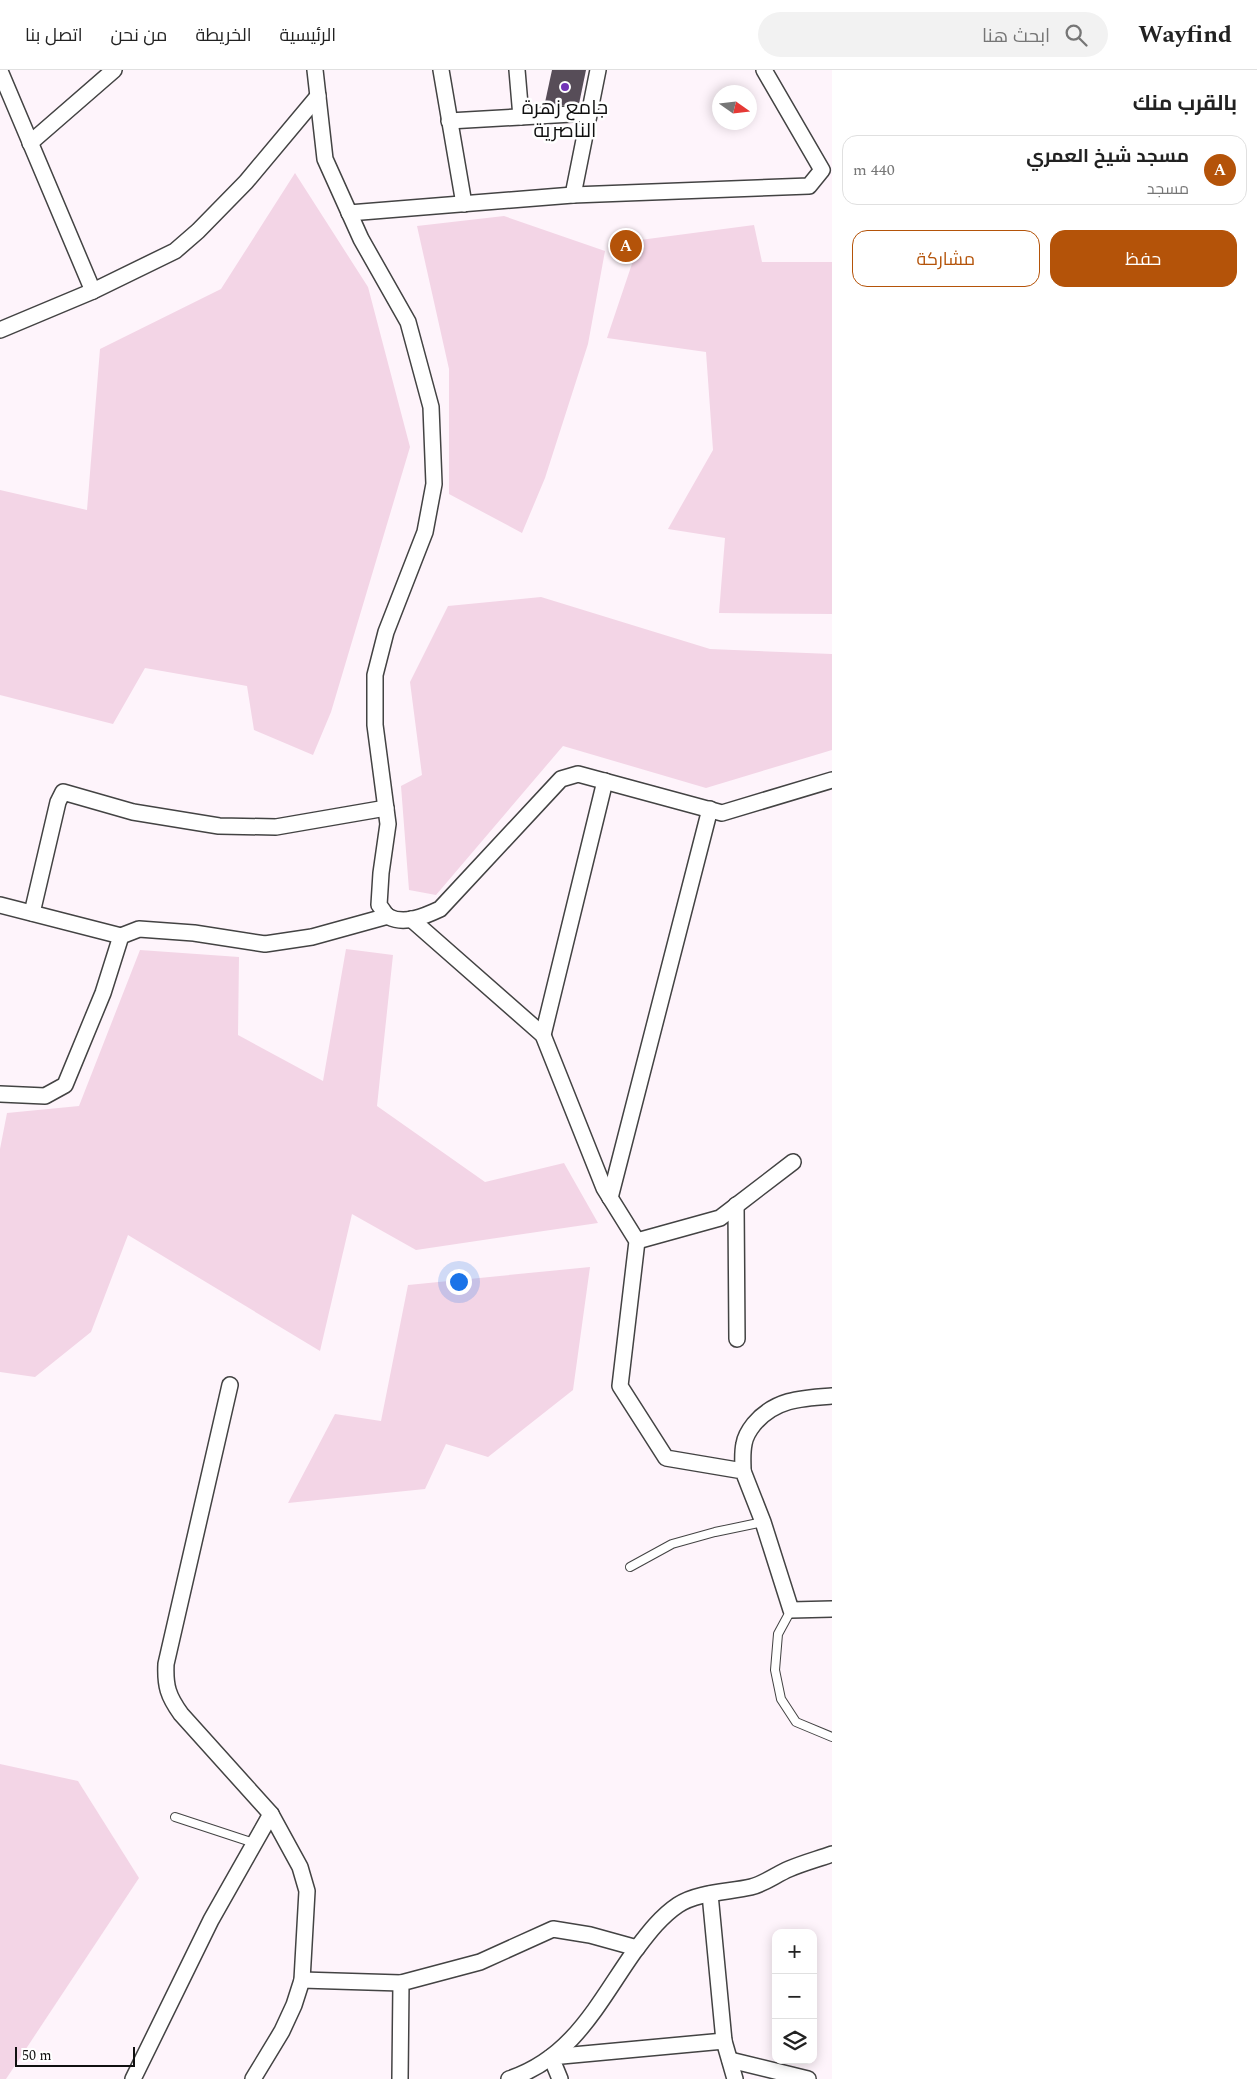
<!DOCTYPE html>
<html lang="ar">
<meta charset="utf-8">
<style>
:root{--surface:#fff;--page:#f2f2f2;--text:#222;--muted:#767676;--line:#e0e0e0;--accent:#b45309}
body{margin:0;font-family:Spectral,Cairo,serif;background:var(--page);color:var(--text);direction:rtl}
.controls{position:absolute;right:15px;bottom:15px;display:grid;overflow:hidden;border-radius:10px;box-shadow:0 2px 12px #0003}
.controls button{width:45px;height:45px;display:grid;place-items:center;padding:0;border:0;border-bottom:1px solid var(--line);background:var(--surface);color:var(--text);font:25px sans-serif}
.compass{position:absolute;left:712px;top:15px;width:45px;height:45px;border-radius:50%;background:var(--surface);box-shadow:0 2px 12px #0003;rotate:104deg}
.scale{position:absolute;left:15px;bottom:12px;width:120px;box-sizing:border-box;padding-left:5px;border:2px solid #101010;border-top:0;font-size:14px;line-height:18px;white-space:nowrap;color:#101010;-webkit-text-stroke:4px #fff;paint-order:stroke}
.you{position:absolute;left:458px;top:1211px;width:18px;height:18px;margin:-12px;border:4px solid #fff;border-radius:50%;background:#1a73e8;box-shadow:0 0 0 8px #1a73e833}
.badge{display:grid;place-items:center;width:32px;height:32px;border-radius:50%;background:var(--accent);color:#fff;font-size:16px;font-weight:700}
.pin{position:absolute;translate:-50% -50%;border:2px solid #fff;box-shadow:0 1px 5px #0006}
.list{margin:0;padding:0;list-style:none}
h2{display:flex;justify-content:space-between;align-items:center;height:65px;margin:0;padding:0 20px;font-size:21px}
h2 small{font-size:16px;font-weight:400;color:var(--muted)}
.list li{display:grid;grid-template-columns:32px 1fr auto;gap:15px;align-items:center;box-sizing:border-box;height:70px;margin:0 10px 10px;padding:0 10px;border:1px solid var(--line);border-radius:15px}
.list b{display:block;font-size:19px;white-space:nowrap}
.list p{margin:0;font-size:16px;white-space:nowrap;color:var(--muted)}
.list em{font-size:16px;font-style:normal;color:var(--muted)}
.actions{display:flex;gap:10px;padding:15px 20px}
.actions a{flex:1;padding:11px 0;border:1px solid var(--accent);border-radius:15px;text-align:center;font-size:18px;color:var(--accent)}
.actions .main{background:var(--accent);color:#fff}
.icon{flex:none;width:28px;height:28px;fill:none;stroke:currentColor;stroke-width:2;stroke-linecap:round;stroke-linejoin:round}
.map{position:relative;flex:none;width:832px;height:2009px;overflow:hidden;direction:ltr}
header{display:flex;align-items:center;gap:30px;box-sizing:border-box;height:70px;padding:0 25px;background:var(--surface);border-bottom:1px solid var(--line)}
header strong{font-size:24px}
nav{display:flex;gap:28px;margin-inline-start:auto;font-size:18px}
.search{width:350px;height:45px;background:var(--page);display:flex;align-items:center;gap:12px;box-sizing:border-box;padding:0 18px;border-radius:28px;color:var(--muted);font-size:19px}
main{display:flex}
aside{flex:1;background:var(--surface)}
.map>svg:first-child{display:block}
</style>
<header>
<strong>Wayfind</strong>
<div class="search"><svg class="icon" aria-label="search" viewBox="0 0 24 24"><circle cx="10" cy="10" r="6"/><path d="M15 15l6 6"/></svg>ابحث هنا</div>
<nav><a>الرئيسية</a><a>الخريطة</a><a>من نحن</a><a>اتصل بنا</a></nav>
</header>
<main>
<aside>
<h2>بالقرب منك<small></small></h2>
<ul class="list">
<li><span class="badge">A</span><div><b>مسجد شيخ العمري</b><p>مسجد</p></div><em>440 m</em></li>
</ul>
<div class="actions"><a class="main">حفظ</a><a>مشاركة</a></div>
</aside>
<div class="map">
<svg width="832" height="2009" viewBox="0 0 832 2009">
<rect width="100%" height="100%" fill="#fef4fb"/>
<!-- farmland -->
<g fill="#f3d5e6">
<path d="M295,103l73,114 42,160 -79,265 -18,43 -59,-25 -7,-44 -102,-18 -32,56 -113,-29v-205l87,20 13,-161 121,-60z"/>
<path d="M504,146l101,35 -17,93 -43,134 -23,55 -73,-39v-125l-32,-143z"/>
<path d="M754,155l8,37h70v352l-113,-1 6,-75 -57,-9 45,-79 -7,-98 -99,-14 33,-98z"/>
<path d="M541,527l169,52 122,5v96l-126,38 -143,-42 -127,149 -27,-5 -8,-104 21,-11 -12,-93 38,-76z"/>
<path d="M346,879l47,6 -16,151 108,76 79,-19 34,60 -182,27 -64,-36 -32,137 -192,-116 -37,97 -56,45 -35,-5v-223l7,-36 72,-7 61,-156 99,7 -1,78 85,46z"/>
<path d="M590,1197l-17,123 -85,67 -42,-13 -21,45 -137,14 47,-89 46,7 27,-136z"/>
<path d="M0,1694l78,17 61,97 -133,201h-6z"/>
</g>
<!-- building -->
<path fill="#574d58" d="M552,0h34l-7,34 -35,3z"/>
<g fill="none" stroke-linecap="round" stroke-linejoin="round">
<!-- lane casing -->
<g stroke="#434343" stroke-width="10">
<g id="lane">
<path d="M630,1497l42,-23 43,-12 48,-10"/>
<path d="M791,1540l-13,24 -3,36 6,29 15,23 36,15"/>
<path d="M175,1747l79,26"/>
</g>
</g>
<!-- street casing -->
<g stroke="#434343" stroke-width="18">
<g id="street">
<path d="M315,0l10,89 36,80 47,83 23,85 3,77 -9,48 -39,100 -11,43v50l13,99 -7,49 -2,32c3,3 6,10 10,12 16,8 36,-1 51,-8l121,-130 17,-5 144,39 110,-33"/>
<path d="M441,0l23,134"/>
<path d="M517,0l4,47"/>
<path d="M0,1l93,220"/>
<path d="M449,51l140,-8"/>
<path d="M30,73l84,-73"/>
<path d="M573,125l25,-125"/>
<path d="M349,143l224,-18 236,-9 13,-16 -58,-100"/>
<path d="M0,260l93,-39 82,-40 23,-20 48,-49 72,-86"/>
<path d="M0,835l121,31"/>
<path d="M32,843l26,-111 5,-10 70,20 86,14 57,1 110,-19"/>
<path d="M411,849l132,116 61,153 33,53 -17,145 46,72 77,13 20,51 28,88 41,-1"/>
<path d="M543,965l62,-254"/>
<path d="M0,1024l45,2 20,-11 38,-92 18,-57 18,-7 55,4 71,11 47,-7 76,-21"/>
<path d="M610,1128l100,-389"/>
<path d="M736,1135l1,134"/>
<path d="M637,1171l83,-23 73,-56"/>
<path d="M230,1315l-64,279c-1,22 2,32 15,50l90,100 29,53 7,24 -5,89 -8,25 -12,26 -29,48"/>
<path d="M743,1401c0,-9 -1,-18 1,-27 1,-7 6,-15 10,-20 21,-25 48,-26 78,-28"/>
<path d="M710,1824l14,147 11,38"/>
<path d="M302,1910l99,3"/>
<path d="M730,1990l78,19"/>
<path d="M133,2009l78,-159 60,-106"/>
<path d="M400,2009l1,-96 79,-21 73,-33 37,6 47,13"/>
<path d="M509,2009c64,-21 89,-76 125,-127 13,-17 26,-35 44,-47 19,-13 52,-13 73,-18 13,-3 26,-13 38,-18 14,-6 29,-10 43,-15"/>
<path d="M560,2009l-9,-22 173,-16"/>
</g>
</g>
<!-- lane -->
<use href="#lane" stroke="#fff" stroke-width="8"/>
<!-- street -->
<use href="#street" stroke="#fff" stroke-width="15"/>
</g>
<!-- markers -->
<circle fill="#7132b6" stroke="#fff" stroke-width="2" cx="565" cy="17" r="5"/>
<g text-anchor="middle" stroke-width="5" stroke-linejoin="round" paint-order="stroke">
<!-- poi labels -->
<g font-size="20" fill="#101010" stroke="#fff">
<text x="565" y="44">جامع زهرة<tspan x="565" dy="23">الناصرية</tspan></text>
</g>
</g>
</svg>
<div class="controls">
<button>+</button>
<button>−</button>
<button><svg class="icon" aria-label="layers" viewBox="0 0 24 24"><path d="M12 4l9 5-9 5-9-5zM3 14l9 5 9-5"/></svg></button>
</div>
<svg class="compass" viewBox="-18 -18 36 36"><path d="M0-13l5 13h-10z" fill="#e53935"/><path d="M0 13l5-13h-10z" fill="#767676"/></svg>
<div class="scale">50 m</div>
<div class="you"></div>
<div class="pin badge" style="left:626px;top:176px">A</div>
</div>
</main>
